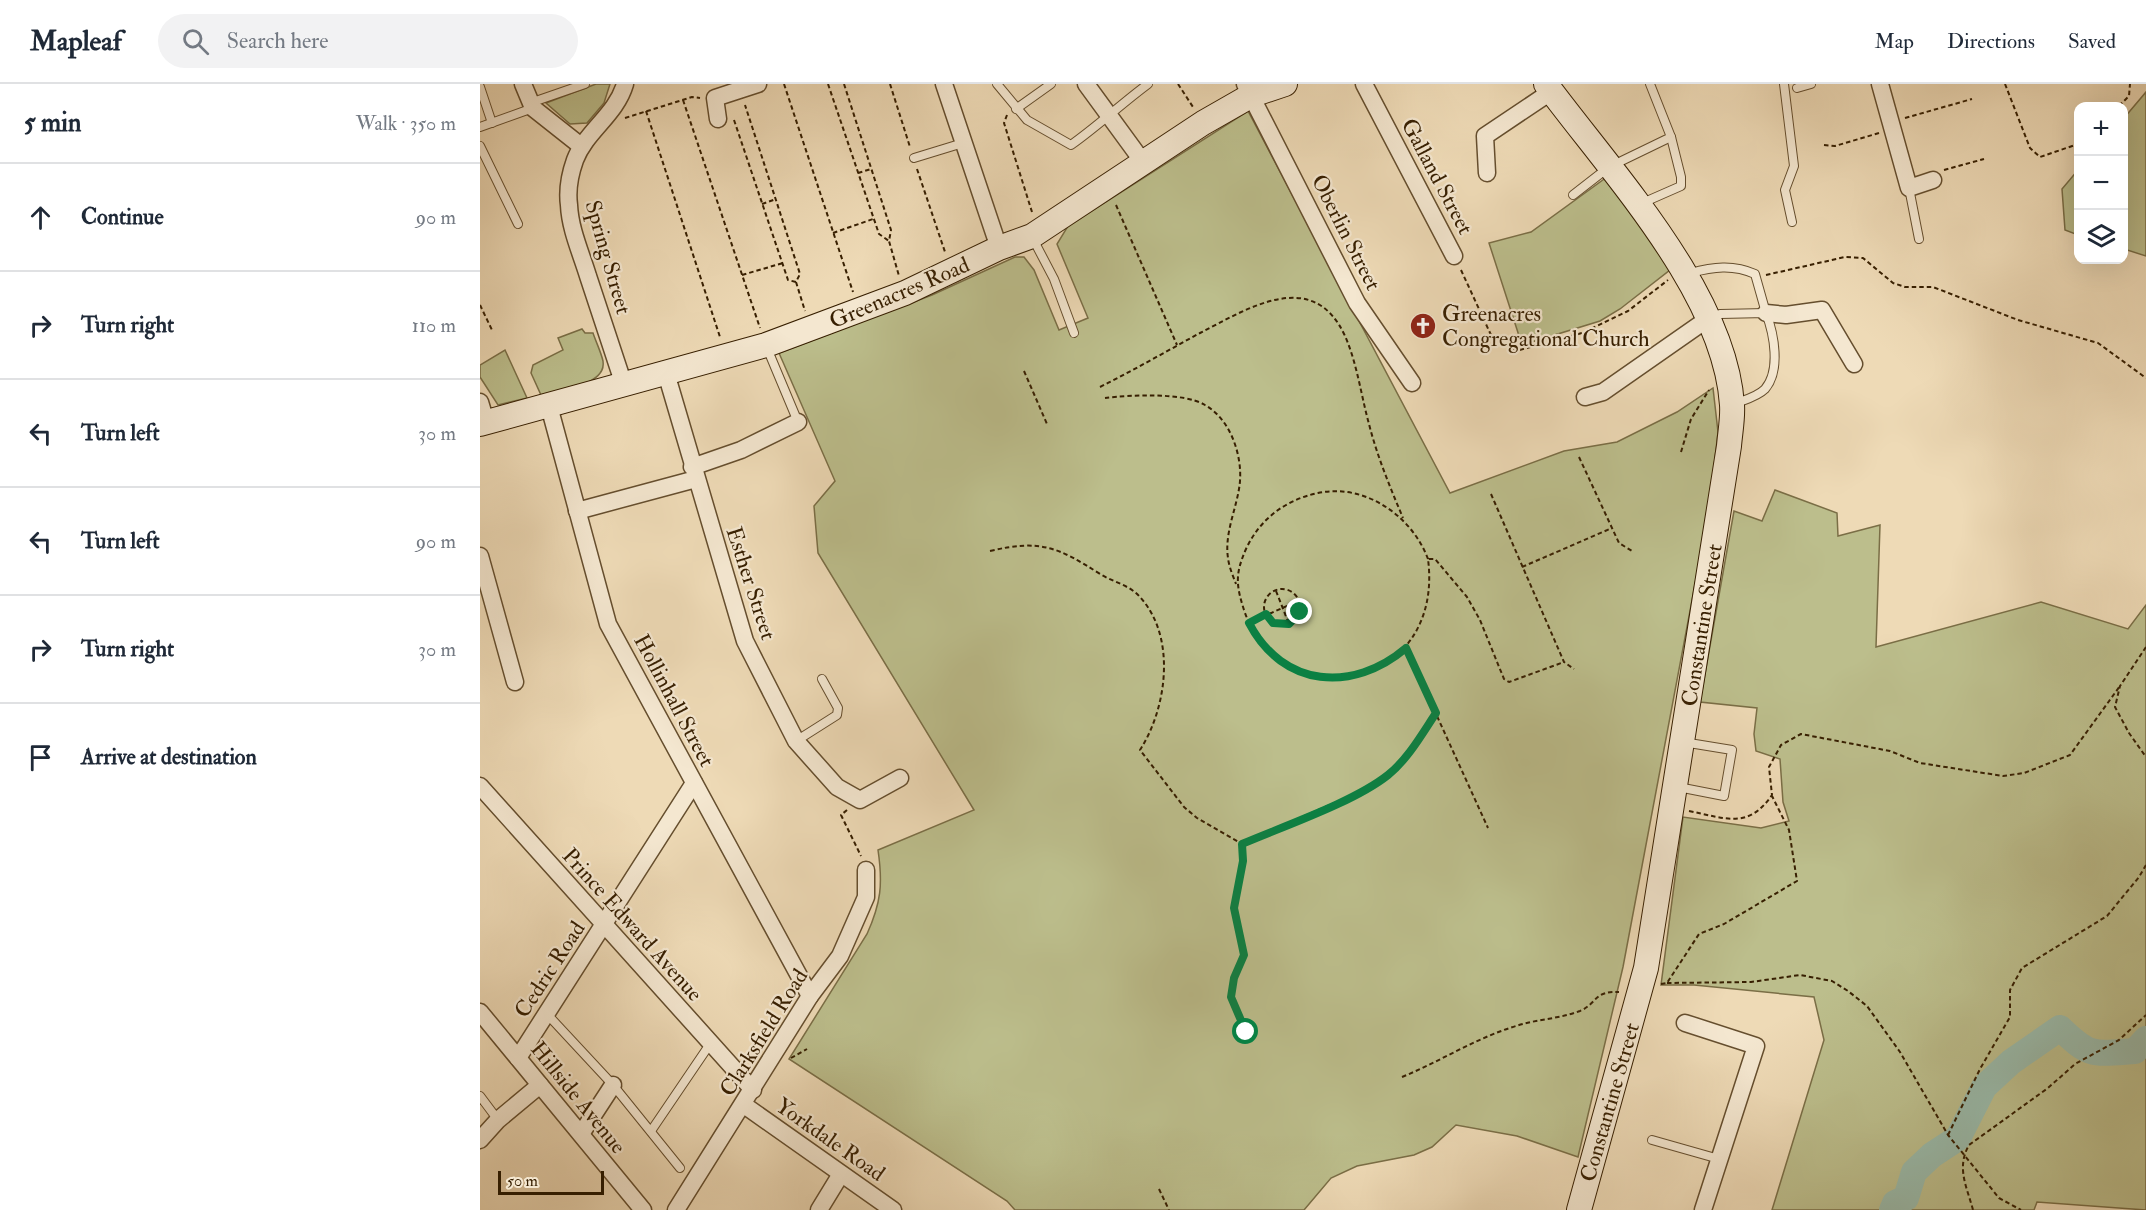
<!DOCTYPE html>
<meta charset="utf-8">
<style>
:root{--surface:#fff;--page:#f2f2f3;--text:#1f2937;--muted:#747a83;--line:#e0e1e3}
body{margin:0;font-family:"IM FELL Double Pica",serif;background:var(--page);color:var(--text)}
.controls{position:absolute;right:18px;top:18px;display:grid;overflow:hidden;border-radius:12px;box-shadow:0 6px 24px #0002}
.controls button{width:54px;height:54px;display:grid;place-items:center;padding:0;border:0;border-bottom:2px solid var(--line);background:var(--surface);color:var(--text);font:30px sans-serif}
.scale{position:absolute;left:18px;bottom:15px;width:106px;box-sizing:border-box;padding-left:6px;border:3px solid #371f01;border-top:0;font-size:16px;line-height:21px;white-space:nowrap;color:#371f01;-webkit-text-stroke:4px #f4e7d0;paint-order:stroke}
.stop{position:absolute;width:18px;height:18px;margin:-14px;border:4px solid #0b8043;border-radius:50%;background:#fff}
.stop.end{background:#0b8043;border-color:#fff;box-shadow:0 2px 6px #0008}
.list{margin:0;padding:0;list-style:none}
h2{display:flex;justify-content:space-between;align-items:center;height:78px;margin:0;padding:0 24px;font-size:26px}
h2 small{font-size:20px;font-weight:400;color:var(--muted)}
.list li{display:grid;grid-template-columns:39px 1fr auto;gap:18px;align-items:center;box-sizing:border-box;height:108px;padding:0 24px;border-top:2px solid var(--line)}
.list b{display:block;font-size:22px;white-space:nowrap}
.list em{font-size:20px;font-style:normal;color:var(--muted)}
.icon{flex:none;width:33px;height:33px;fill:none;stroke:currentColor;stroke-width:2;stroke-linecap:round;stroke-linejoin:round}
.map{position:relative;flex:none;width:1666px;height:1126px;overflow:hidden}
header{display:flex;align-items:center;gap:36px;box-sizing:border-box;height:84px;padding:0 30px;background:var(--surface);border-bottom:2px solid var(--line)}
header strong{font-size:28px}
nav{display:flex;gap:33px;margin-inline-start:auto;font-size:21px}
.search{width:420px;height:54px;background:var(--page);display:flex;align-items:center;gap:15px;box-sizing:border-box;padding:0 21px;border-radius:33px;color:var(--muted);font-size:22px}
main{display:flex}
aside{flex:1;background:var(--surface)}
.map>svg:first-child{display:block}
</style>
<header>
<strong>Mapleaf</strong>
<div class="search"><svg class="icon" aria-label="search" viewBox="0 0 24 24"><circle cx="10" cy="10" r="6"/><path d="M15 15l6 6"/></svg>Search here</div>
<nav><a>Map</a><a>Directions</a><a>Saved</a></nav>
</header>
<main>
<aside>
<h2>5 min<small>Walk · 350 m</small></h2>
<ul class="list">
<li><svg class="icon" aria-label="ahead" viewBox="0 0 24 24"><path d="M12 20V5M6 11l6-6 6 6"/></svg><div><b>Continue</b></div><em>90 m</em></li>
<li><svg class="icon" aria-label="right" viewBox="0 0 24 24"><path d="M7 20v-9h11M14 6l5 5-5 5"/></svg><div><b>Turn right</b></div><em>110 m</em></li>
<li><svg class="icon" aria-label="left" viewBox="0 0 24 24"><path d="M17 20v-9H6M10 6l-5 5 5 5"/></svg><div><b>Turn left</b></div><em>30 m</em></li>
<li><svg class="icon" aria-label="left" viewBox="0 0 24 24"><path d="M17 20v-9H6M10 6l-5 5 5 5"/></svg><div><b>Turn left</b></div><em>90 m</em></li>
<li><svg class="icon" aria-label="right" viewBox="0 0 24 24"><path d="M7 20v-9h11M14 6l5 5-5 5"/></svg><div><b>Turn right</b></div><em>30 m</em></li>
<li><svg class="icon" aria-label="arrive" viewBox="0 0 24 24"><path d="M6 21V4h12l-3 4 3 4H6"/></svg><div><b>Arrive at destination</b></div></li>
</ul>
</aside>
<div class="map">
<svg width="1666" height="1126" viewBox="0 0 1666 1126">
<rect width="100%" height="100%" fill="#eedab6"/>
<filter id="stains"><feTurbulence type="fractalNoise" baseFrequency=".00333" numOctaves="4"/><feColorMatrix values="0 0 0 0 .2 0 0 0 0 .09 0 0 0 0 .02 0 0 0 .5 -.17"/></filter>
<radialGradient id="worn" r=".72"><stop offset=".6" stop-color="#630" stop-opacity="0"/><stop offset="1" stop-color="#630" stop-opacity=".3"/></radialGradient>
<!-- green -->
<g fill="#bcbe8c" stroke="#7a6e46" stroke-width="1.5">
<path d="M116,0h14l-6,19 -17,20 -17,1 -24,-21z"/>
<path d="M1666,8v164l-22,-7v-131z"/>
<path d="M768,27l202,382 114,-42 53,-9 60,-30 36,-24 5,44 -9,78 -86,457 -45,190 -61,-21 -61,-11 -24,22 -18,8 -57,11 -26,12 -27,32h-289l-8,-9 -218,-142 78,-125c14,-31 16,-50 11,-84l96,-40 -156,-257 -4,-47 21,-25 -56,-128 153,-58 83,-38h9l10,13 25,60 29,-12 -31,-74 11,-18z"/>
<path d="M1598,86v65l-13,-5 -3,-41z"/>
<path d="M1127,93l68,89 -55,43 -20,12 -78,24 -33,-102 42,-11z"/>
<path d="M102,245l3,4h8c3,9 8,19 10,28 4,25 -45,29 -62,34l-10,-22 2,-8 30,-15 -5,-12z"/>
<path d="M25,266l22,48 -29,7 -18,-28v-12z"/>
<path d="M1295,406l62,23 1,23 42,-11 -4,122 165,-45 87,27 18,-24v605l-109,-8 -3,8h-262l52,-170 -10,-43 -120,-12h-33l22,-168 78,11 28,-7 -6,-19 -3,-43 -24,-8 -2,-17 3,-26 -57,-6 34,-191 28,10z"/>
</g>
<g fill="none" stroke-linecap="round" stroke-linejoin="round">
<!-- river -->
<path stroke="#9abbab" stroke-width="26" d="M1412,1126l3,-7 11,-5 8,-26 18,-17 26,-17 26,-51 27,-25 49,-34c30,29 33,26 75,23l11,-12"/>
<!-- lane casing -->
<g stroke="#654e2e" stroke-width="10">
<g id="lane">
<path d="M517,0l30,36 44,25c27,-19 50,-41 77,-61"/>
<path d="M1304,0l10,82 -9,24 7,32"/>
<path d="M0,3l12,36"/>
<path d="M1317,4l14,-4"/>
<path d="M50,19l55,-19"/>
<path d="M536,25l35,-25"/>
<path d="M0,43l53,-19"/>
<path d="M0,62l38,78"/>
<path d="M434,74l49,-15"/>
<path d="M1429,104l10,51"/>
<path d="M1093,111l36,-28 62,-30 -21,-53"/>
<path d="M1160,120l41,-18v-9l-10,-40"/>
<path d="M552,153l22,42 20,54"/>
<path d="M1210,189c23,-6 43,-9 65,1l11,39"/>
<path d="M1229,234l11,-4 46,-1c8,21 15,57 -1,76 -8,8 -21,11 -31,15"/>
<path d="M287,264l31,74"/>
<path d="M316,657l41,-26 1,-7 -16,-29"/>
<path d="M1198,703l46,9 8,-46 -49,-8"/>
<path d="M67,930l66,71 67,83"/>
<path d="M0,1012l18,24"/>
<path d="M171,1047l59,-87"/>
<path d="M1172,1056l67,19"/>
</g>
</g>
<!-- street casing -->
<g stroke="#654e2e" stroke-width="19">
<g id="street">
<path d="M43,0l10,24 48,38"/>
<path d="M464,0l55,164"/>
<path d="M606,0l57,78"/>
<path d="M765,0l112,219 55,80"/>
<path d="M884,0l90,172"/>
<path d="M1400,0l29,104 24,-8"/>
<path d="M238,35l-3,-21 43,-14"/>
<path d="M1007,89l-2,-37 67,-45"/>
<path d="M1286,229l20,2 36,-5 32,54"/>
<path d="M186,289l79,268 51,100 41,46 23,13 40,-22"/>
<path d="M144,301c-12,-36 -24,-73 -36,-109 -7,-23 -18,-47 -19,-71 -2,-15 1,-31 6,-45 11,-29 41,-45 50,-76"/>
<path d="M1105,313l18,-5 106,-74"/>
<path d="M0,318l6,20"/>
<path d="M69,322l59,218 202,372"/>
<path d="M212,383l49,-17 57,-28"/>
<path d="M97,427l119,-32"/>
<path d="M0,472l35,126"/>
<path d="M0,702l273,304"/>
<path d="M0,928l163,198"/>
<path d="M1205,939l71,23 -53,164"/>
<path d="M38,974l176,-275"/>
<path d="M264,1021l149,105"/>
<path d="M101,1050l32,-49"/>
<path d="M0,1056l18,-20 42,-35"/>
<path d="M196,1126l134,-214 30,-40 26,-59v-27"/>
<path d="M339,1126l22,-36"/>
</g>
</g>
<!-- secondary casing -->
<g stroke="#371f01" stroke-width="26">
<g id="secondary">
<path d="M1066,0c65,88 179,209 186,321 1,13 -2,28 -3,41l-83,522 -67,242"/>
<path d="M0,340l286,-79 139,-52 94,-45 33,-12 171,-113 49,-28 33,-11"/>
</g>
</g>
<!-- path -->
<g stroke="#371f01" stroke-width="2" stroke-dasharray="4.5 3" stroke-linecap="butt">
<path d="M304,0l69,208"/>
<path d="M348,0l51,150 10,7"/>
<path d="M364,0l47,146 -2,11 10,35"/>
<path d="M410,0l20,63"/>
<path d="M698,0l15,23"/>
<path d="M1525,0l25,64 10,9 38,-13"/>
<path d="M203,16l77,228"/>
<path d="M1639,22l10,-10 1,-12"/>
<path d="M166,27l74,226"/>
<path d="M527,31l-3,8 28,89"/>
<path d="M145,34l67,-21 8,1"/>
<path d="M1425,34l67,-19"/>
<path d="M254,36l54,160 8,2 4,-8 -55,-169"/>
<path d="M1344,61l11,1 44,-13"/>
<path d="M437,85l28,83"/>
<path d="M1464,86l40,-11"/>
<path d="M378,89l13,-4"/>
<path d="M282,120l14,-5"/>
<path d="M636,121l61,140"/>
<path d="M353,149l40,-14"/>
<path d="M981,186l30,65 25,16 66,-18 46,-22 40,-31"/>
<path d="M262,191l41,-12"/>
<path d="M1286,191l79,-18 18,1 30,25 12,4h28l85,33 80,23 48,35"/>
<path d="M316,198l9,29"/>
<path d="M0,221l12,25"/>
<path d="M544,287l23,53"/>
<path d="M620,303c34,-17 67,-36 100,-54 47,-24 113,-67 145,3 12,27 16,59 24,88 8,32 21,63 34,94"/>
<path d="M625,314c24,-3 79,-6 100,7 25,14 37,49 35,76 -2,25 -16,51 -12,77 1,9 5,18 8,26"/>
<path d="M1201,368l10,-33 18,-29"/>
<path d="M1099,373l40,86 13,8"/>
<path d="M1011,410l73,168 10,7"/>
<path d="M510,467c50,-12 68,-4 110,23 13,8 29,11 39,22 38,40 28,112 1,154l44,57 13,11 45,26"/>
<path d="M948,475c-16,-43 -63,-76 -110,-66 -33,7 -58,26 -72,56 -11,25 -10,36 -2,61 37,112 201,81 184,-51h7l32,38 13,23 24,59 5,3 55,-20"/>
<path d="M1042,483l90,-39"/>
<circle cx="802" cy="523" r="18"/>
<path d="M796,507l13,33"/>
<path d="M769,539l49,-22"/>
<path d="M1666,563l-26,39 -5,21 14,26 17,24"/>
<path d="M926,564l82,180"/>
<path d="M367,726l-6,5 20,41"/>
<path d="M1209,727c36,7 59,19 83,-16l-3,-28 12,-22 20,-11 89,17 30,12 83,13 21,-3 46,-18 50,-69"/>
<path d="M762,759l127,-55 20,-14 25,-29 22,-32"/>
<path d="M762,760l1,18 -9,46 10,47 -10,23 -3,19 15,35"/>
<path d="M1187,899l84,-1 49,-7 32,6 16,10 19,15 33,46 48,83 51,63 22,12"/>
<path d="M1181,900l6,-1 32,-49 25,-10 73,-43 -8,-51 -17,-34"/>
<path d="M311,974l16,-9"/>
<path d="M922,993c39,-16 74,-39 114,-51 21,-7 43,-7 64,-15 18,-8 13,-20 39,-19"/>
<path d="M1468,1051l32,-66 30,-52v-27l12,-22 85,-52 32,-39 7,-12"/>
<path d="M679,1105l10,21"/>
<path d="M1493,1126c-6,-23 -17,-42 -4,-65l79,-57 27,-24 44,-24 27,-25"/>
</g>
<!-- lane -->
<use href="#lane" stroke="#f4e7d0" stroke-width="8"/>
<!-- street -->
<use href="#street" stroke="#f4e7d0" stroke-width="16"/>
<!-- secondary -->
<use href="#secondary" stroke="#f4e7d0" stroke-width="24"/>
</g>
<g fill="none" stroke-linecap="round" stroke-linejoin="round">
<!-- route -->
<path stroke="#0b8043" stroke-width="8" d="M766,948l-15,-35 3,-19 10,-23 -10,-47 9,-47 -1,-17c42,-18 112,-42 146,-69 20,-16 34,-41 48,-62l-30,-65c-53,45 -123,40 -157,-25l17,-9 7,9 16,1 11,-12"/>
</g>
<!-- icons -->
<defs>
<g id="church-disc" transform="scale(1.35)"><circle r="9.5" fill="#8f2418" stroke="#f4e7d0"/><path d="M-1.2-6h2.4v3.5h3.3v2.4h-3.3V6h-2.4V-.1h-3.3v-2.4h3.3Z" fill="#fff"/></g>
</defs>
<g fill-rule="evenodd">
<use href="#church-disc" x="943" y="242"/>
</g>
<g text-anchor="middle" stroke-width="4.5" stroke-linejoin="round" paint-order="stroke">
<!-- street labels -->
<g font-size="22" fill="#371f01" stroke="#f4e7d0">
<text transform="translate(958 92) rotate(62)" y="8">Galland Street</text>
<text transform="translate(867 148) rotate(63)" y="8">Oberlin Street</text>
<text transform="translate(129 173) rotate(74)" y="8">Spring Street</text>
<text transform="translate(419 208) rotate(-23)" y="8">Greenacres Road</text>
<text transform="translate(272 499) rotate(72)" y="8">Esther Street</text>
<text transform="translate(1221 541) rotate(-81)" y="8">Constantine Street</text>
<text transform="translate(195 616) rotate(62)" y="8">Hollinhall Street</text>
<text transform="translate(153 840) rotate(48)" y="8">Prince Edward Avenue</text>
<text transform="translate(69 885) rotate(-57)" y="8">Cedric Road</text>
<text transform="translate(283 948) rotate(-58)" y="8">Clarksfield Road</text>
<text transform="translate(99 1013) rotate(51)" y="8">Hillside Avenue</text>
<text transform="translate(1129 1018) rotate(-74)" y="8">Constantine Street</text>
<text transform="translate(351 1055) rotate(35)" y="8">Yorkdale Road</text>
</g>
<!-- poi labels -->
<g font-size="22" fill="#371f01" stroke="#f4e7d0" text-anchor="start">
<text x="962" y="237">Greenacres<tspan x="962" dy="25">Congregational Church</tspan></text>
</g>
</g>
<rect width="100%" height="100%" filter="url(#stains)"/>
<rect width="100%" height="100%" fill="url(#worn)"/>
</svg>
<div class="controls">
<button>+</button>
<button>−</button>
<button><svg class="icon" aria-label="layers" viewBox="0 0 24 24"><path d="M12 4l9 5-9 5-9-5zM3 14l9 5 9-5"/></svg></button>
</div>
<div class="scale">50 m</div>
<div class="stop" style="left:766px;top:948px"></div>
<div class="stop end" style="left:820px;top:528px"></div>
</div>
</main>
